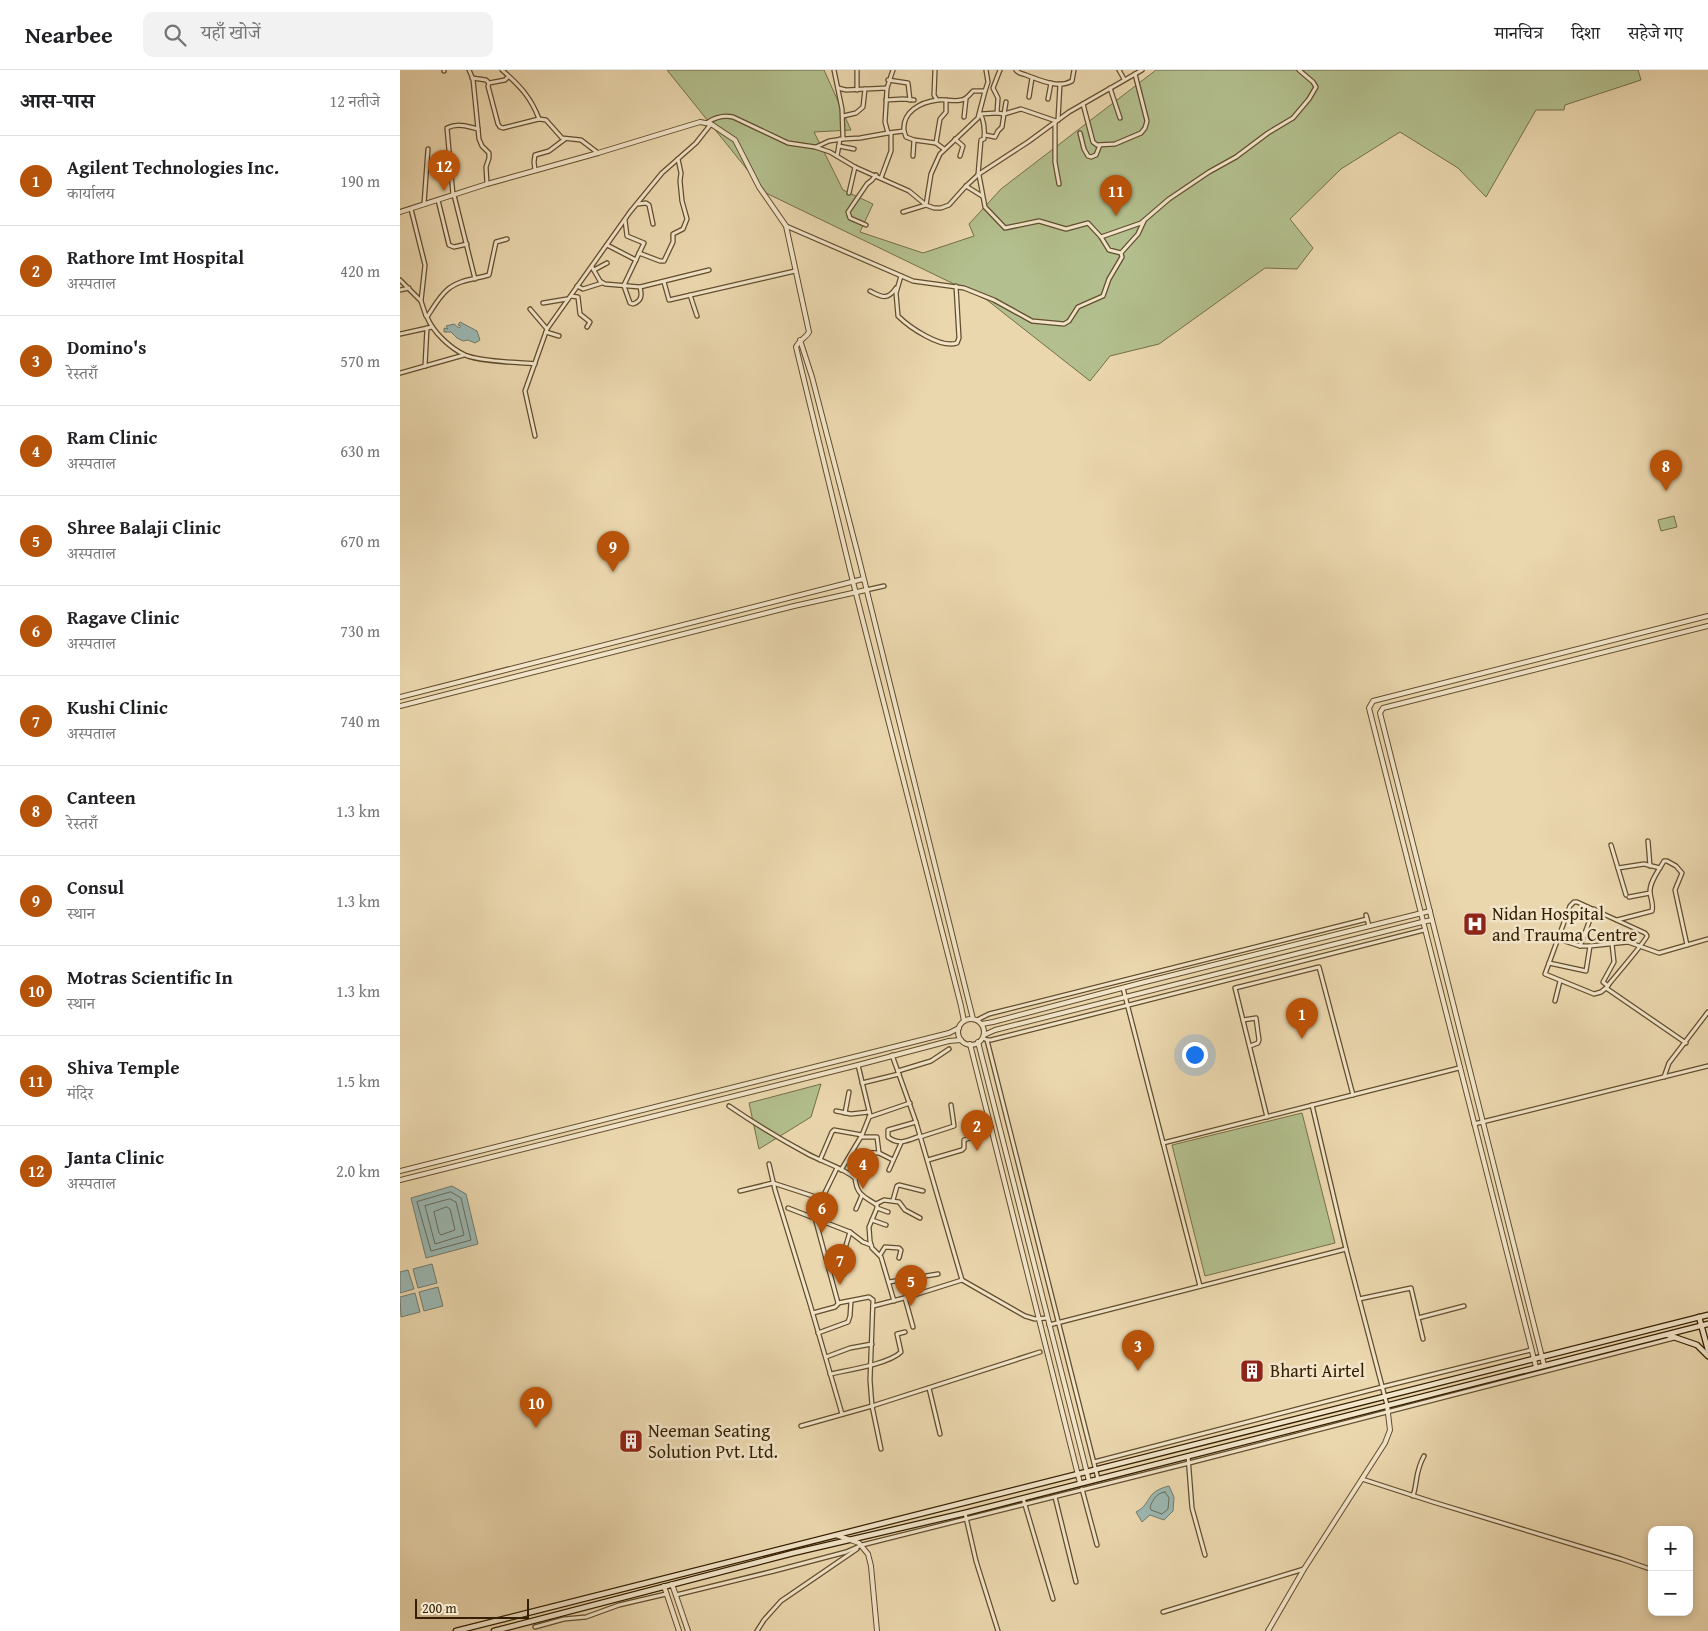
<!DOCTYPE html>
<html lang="hi">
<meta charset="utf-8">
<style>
:root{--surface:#fff;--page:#f2f2f2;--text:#202124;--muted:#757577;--line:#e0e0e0;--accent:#b45309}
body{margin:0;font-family:"Gentium Book Plus","Noto Serif Devanagari",serif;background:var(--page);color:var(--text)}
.controls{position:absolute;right:15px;bottom:15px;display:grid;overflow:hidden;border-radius:10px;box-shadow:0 2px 8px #0003}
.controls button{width:45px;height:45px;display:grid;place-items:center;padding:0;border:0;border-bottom:1px solid var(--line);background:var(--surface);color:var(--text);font:25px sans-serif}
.scale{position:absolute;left:15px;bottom:12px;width:114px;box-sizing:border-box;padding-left:5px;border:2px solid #341f01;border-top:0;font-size:14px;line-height:18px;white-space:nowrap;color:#341f01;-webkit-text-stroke:4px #f2e5ca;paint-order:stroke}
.you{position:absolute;left:794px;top:984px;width:18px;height:18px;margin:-12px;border:4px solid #fff;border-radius:50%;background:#1a73e8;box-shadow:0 0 0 8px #1a73e833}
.badge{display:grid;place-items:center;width:32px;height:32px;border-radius:50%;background:var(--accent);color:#fff;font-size:16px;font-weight:700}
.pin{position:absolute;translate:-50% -41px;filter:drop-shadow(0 1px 2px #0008)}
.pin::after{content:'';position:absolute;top:26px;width:18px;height:15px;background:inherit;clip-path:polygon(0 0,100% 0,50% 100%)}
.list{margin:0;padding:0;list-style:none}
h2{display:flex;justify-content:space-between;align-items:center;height:65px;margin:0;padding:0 20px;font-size:21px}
h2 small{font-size:16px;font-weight:400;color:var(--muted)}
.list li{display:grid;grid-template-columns:32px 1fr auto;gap:15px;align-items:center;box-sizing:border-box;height:90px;padding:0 20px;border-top:1px solid var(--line)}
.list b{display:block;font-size:19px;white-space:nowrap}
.list p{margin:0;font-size:16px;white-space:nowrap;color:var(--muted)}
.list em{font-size:16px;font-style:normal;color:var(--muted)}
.icon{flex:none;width:28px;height:28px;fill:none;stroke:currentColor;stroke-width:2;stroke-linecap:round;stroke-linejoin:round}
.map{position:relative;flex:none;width:1308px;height:1561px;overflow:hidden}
header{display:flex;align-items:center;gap:30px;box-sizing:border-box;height:70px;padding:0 25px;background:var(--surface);border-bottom:1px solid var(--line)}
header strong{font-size:24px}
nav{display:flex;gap:28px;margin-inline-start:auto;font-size:18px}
.search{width:350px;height:45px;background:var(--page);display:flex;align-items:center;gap:12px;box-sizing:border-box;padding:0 18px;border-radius:10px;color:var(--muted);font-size:19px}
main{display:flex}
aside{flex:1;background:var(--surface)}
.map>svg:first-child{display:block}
</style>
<header>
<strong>Nearbee</strong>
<div class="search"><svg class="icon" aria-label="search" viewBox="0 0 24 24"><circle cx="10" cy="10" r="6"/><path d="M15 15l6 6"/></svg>यहाँ खोजें</div>
<nav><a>मानचित्र</a><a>दिशा</a><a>सहेजे गए</a></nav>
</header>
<main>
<aside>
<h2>आस-पास<small>12 नतीजे</small></h2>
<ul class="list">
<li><span class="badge">1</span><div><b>Agilent Technologies Inc.</b><p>कार्यालय</p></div><em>190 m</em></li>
<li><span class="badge">2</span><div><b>Rathore Imt Hospital</b><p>अस्पताल</p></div><em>420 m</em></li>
<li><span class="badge">3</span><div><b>Domino's</b><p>रेस्तराँ</p></div><em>570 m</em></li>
<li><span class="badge">4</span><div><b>Ram Clinic</b><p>अस्पताल</p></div><em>630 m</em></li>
<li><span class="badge">5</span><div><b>Shree Balaji Clinic</b><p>अस्पताल</p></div><em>670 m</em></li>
<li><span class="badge">6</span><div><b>Ragave Clinic</b><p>अस्पताल</p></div><em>730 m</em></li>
<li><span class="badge">7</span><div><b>Kushi Clinic</b><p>अस्पताल</p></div><em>740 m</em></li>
<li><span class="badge">8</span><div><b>Canteen</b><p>रेस्तराँ</p></div><em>1.3 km</em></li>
<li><span class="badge">9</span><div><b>Consul</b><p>स्थान</p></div><em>1.3 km</em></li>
<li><span class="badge">10</span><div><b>Motras Scientific In</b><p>स्थान</p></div><em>1.3 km</em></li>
<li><span class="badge">11</span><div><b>Shiva Temple</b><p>मंदिर</p></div><em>1.5 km</em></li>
<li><span class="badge">12</span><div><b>Janta Clinic</b><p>अस्पताल</p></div><em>2.0 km</em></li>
</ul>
</aside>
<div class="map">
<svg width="1308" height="1561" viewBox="0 0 1308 1561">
<rect width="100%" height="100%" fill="#ebd7ae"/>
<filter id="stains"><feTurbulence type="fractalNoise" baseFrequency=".004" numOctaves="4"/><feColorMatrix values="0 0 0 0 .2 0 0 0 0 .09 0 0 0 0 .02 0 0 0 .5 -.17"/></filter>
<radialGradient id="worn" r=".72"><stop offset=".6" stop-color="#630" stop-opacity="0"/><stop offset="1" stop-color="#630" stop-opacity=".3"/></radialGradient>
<!-- green -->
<g fill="#b3bf8e" stroke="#746f48">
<path d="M267,0h157l27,60 -37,2 29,58 30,14 -13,28 63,21 51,-17 -5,-12 32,-35 155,-119h482l3,10 -76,25 -1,5h-28l-50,87 -28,-29 -58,-36 -59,37 -51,50 23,29 -16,21 -32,-1 -106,76 -49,12 -20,25 -103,-81 -221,-107z"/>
<path d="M1274,446l3,11 -16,4 -3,-11z"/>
<path d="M421,1014l-10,33 -52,32 -10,-46z"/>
<path d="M902,1043l33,130 -130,33 -33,-131z"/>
</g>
<!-- water -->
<g fill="#9bb8b3" stroke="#727b6c">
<path d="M60,252l17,9 3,9 -5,3 -7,-3 -5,1 -6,-3 -6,-6h-7v-4l4,1 -2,-3 8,-2 5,4 2,-2 -3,-1z"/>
<path d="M52,1116l14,8 12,50 -52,14 -15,-60z"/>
<path d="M32,1194l5,19 -19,5 -5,-19z"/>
<path d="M8,1200l6,19 -14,4v-21z"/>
<path d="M38,1217l5,19 -19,5 -5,-19z"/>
<path d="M15,1223l5,19 -19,5 -1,-20z"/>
<path d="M769,1416l5,11 -1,14 -9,9 -14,-5 -8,7 -6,-10c17,-9 8,-20 33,-26z"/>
</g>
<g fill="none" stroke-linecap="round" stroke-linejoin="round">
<!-- shore -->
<g stroke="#686c5a" stroke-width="1">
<path d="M51,1122l10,6 10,42 -40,11 -14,-49z"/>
<path d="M50,1129l6,3 8,33 -29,9 -10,-38z"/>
<path d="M47,1137l3,2 5,21 -14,5 -2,-2 -5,-21z"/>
<path d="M765,1422l4,6 -1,11 -6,5 -11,-4 -1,-3c3,-7 6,-14 15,-15z"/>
</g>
<!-- minor casing -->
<g stroke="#624d2c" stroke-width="5.5">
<g id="minor">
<path d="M69,0l4,9 6,60 3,7 7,7v5l-3,9 1,17"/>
<path d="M102,0c17,15 29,27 37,49"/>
<path d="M457,0v20"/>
<path d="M535,0l-1,25 3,5"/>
<path d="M600,0l-7,18 5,10 -1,15 7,1 2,-12"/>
<path d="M616,0c3,4 5,3 10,5 14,5 32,14 46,6l2,-11"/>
<path d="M719,0l5,9"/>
<path d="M44,1v-1"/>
<path d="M72,8l14,2 3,3 16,-3 3,-3"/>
<path d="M488,10l20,3 2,17"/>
<path d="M89,13l-1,3 10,38 2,3 3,1 36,-9 7,1 16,18 19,2 17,13"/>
<path d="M438,18l8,2 41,-2 -2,34 3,11 16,-2c-2,-19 16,-29 34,-31 7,-1 16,2 23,0 5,0 9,-6 12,-9h12l3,-9 -2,-12"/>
<path d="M487,18l6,-18"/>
<path d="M710,18l10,30"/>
<path d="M629,27l3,-19"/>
<path d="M648,29l3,-16"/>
<path d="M486,30l17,-1 11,1"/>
<path d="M683,34l10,38 4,3 18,-1 26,-11 4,-5 2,-7 -12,-47"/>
<path d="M443,46l13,-3 7,-6 2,-18"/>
<path d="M564,47l2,-18"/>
<path d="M658,50l2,-36"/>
<path d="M308,52c8,-5 16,-7 25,-5l55,26 27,4 15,5 25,15 54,24 17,14 8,3h7l8,-3 17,-19 13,-12 49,-32 41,-30 73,-42"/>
<path d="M655,53v39l4,22"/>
<path d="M504,61l2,6 8,3 22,3"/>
<path d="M680,63l4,16 4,7 3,1 5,-2 4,-10"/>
<path d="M585,65l10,2 3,-6 4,-4 2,-13 17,-5 35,12"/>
<path d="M443,69l17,-1 28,-5"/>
<path d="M555,69l8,7 -3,10"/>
<path d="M439,76l15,3"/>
<path d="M416,77l13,-6 14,-2 -1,-30 -8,-39"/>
<path d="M544,79l-8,-6 4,-24 6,-7v-12"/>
<path d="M437,86l3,-17"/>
<path d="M513,86l1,-16"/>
<path d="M135,100l-1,-8 1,-7 14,-4 16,-12"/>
<path d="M578,105l3,-35 3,-1c1,-8 0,-19 -4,-25l17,-1"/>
<path d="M579,105l6,32 20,21 34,-7 27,8 22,-6 13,14 40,-14 28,-24 40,-27 27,-15 32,-24 25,-15 16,-19 7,-12 -3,-5 -14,-12"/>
<path d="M481,108l10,-27v-17"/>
<path d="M566,116l16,10"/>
<path d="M449,123l6,-26"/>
<path d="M53,125l-6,-67c10,-5 20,-2 31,1"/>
<path d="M54,125l21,84"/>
<path d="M38,130l11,45 5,2 13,-3"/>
<path d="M24,134l4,-55"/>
<path d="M238,134l8,-1 3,2 4,19"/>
<path d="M526,135l5,-31 9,-20 38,-36 7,-27"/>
<path d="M11,139l14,56 -4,36"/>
<path d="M503,142l23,-7"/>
<path d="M466,155l-16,-7 -2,-6 19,-28 5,-4 4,-5"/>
<path d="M386,156l127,55 51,7 30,12 38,21 32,3 5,-3 9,-14 25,-11 6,-17 13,-22 -1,-4 -12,-3 -8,-13"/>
<path d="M107,169l-11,3 -7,33c-14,4 -31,5 -42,15 -8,7 -14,18 -20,27 6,15 23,31 38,38 16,7 52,7 70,9"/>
<path d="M207,175l29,15"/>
<path d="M239,183l21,8h4l9,-19v-8l10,-5 4,-10 -5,-18 -2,-20 1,-8 -3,-14"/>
<path d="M721,183l17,-19 6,-13"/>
<path d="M192,197l8,14 5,3 35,3 69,-17"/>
<path d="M194,200l13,-7"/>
<path d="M501,206l-5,17 2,23c11,11 43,33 59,27l2,-5 -3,-52"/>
<path d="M0,210l21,21 5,15"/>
<path d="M264,212l5,18 126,-29"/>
<path d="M224,215l20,-42 -17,-7 -2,-16"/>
<path d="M177,216l6,3 19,-6"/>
<path d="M224,216l6,17 3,1c9,-3 9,-9 7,-17"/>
<path d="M0,220l9,-2"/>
<path d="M470,221c12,6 17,10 26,-3"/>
<path d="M290,225l7,21"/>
<path d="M171,226l7,1 2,17 10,8 -3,5"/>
<path d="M143,233l24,-4"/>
<path d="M130,239l17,20"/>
<path d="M146,262l13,4"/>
<path d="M0,264l32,-7"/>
<path d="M25,296l2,-38"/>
<path d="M0,303l64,-18"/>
<path d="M135,366l-10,-45 22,-62 83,-117 32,-39 34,-30 15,-19"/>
<path d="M466,520l18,-4"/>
<path d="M1248,771l2,25"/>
<path d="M1211,775l15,50"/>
<path d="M1218,798l26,-4 16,4"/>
<path d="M1229,827l21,-4"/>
<path d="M966,845l3,11"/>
<path d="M1217,850l35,-9c2,-7 -2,-13 -2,-20 0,-10 9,-21 14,-30h3l9,5 6,7 -7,17 12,55"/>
<path d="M1158,869l22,7"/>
<path d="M1190,876h-10l14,-37"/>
<path d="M1149,893l37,8 4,-25 38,-4 31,11 49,-14"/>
<path d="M1208,916l-5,-4 11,-20 -2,-18"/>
<path d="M723,918l77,298"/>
<path d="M1206,918c5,-7 40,-47 41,-52 0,-1 -1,-2 -2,-3l-68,-31h-3l-4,4 -25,68 49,20 7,-2 5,-4 80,55"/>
<path d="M1155,931l5,-20"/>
<path d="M577,950l12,-6 378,-95"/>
<path d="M843,950l13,-2 3,22 -1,3 -8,3"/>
<path d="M583,968l4,2h4l433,-110"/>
<path d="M587,970l111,439"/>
<path d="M492,985l24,67 46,158"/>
<path d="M498,1001l33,-10 18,-12"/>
<path d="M1264,1007l5,-14 39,-51"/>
<path d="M462,1013l37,-9"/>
<path d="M912,1035l34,144 41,156"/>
<path d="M329,1036c25,17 51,33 77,47 16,9 36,14 49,25 2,18 9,18 22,27v3l-8,19 1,14 2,7 9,9 13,44"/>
<path d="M436,1041l15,3 18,-2"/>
<path d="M445,1043l4,-21"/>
<path d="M469,1047l41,-14"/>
<path d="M867,1047l-32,-129 84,-21 34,128"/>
<path d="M516,1052l-28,8v7c11,9 21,3 32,-1"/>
<path d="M1074,1054l234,-58"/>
<path d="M461,1067h16l2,16"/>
<path d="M520,1067l34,-11 -3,-21"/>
<path d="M763,1073l296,-75"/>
<path d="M453,1082l26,1 14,7"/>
<path d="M420,1090l12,-28 2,-2 28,5"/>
<path d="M528,1090l34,-10 2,-2v-8l22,-7"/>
<path d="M369,1094l6,26 35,114 32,110"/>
<path d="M437,1098l-21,43 -1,7 23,85 31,-6 4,3 -3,80 2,26 9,43"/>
<path d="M441,1100l21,-35 8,-20 -12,-50"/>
<path d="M489,1100l12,-27"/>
<path d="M455,1108l6,-2 3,-11"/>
<path d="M340,1121l33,-8 49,16"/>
<path d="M493,1130l4,-14 2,-1 24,6"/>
<path d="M476,1134l8,-4 15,2 6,8 15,8"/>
<path d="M388,1138l62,24 13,10 8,3"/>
<path d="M477,1138l11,4"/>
<path d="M456,1139l6,-14"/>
<path d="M472,1150l14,5"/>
<path d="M480,1185l5,-8 14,1 2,2 -2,8"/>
<path d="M444,1204l5,-15 -6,-4 7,-23"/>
<path d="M489,1212l49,-8"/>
<path d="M505,1228l8,29"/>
<path d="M959,1229l52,-11 12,51"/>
<path d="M473,1236l35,-9 54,-17 63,36 10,3 12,-1"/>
<path d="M413,1243l22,-6 3,-3"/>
<path d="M1018,1248l46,-12"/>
<path d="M649,1255l297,-76"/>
<path d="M418,1263l30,-11 2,-6 1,-15"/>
<path d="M426,1287l24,-9 22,-4"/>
<path d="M430,1304c18,-4 59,-10 71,-22l-4,-18 8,-2"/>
<path d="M529,1318l11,46"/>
<path d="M401,1356l71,-20 168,-54"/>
<path d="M788,1386l4,52 13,47"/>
<path d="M694,1392l288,-75 149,-37"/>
<path d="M962,1409l71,23 188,57 29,10"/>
<path d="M682,1419l15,56"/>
<path d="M1013,1426c5,-16 2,-24 11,-40"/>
<path d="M655,1427l21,85"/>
<path d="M623,1428l30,101"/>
<path d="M565,1443l11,48 22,70"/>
<path d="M276,1525l98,-24 72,-19 16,-7 327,-82 485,-125"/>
<path d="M763,1542l141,-43"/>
<path d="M135,1557l29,-8 22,-2 33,-12 47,-11"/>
<path d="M357,1561l7,-11 17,-19 76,-52"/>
</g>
</g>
<!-- tertiary casing -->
<g stroke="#624d2c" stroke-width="6">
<g id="tertiary">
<path d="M0,142l87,-28 111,-31 102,-31 11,2 24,16 24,47 27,39 23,106c-3,6 -10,8 -13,15l55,227 110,432 3,15"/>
<path d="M400,270l12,37 46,178 115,464"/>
<path d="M0,627l463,-118"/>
<path d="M0,636l394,-100 72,-16"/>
<circle cx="571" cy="962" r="13"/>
<path d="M582,954l11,-2 148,-39 289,-72"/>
<path d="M584,965l11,-5 427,-108 10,-2"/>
<path d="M578,972l111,439"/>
<path d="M570,974l110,439"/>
<path d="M0,1101l549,-138 10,-5"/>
<path d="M0,1110l458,-115 91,-24 12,-1"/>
<path d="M1144,1295l-164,-652 3,-5 325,-82"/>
<path d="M1136,1297l-167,-659 4,-7 335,-85"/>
<path d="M436,1465l23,8 9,11 3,12 6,65"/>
<path d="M272,1514l16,47"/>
<path d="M264,1516l15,45"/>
<path d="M868,1561l36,-62 81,-126 5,-13 -3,-25"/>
</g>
</g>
<!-- secondary casing -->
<g stroke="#341f01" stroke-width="7">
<g id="secondary">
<path d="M1299,1247l9,33"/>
<path d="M1268,1265l29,10 11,11"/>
<path d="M56,1561l1252,-316"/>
<path d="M94,1561l299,-78 172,-40 743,-189"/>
</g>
</g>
<!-- minor -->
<use href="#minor" stroke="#f2e5ca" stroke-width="3"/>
<!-- tertiary -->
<use href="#tertiary" stroke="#f2e5ca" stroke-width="4"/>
<!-- secondary -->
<use href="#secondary" stroke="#f2e5ca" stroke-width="4.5"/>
</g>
<!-- icons -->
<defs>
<g id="hospital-square" transform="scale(1.25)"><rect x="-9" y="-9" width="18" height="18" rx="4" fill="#8f2418" stroke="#f2e5ca"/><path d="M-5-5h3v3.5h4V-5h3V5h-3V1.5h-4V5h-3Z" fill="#fff"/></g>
<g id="building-square" transform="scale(1.25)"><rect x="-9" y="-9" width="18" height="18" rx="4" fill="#8f2418" stroke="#f2e5ca"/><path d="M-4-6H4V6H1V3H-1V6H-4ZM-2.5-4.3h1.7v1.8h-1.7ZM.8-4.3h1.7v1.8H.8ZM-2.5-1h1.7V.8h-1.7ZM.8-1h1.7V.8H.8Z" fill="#fff"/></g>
</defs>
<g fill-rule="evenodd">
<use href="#hospital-square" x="1075" y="854"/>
<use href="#building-square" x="852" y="1301"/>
<use href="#building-square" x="231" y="1371"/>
</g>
<g text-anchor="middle" stroke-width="5" stroke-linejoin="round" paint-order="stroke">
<!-- poi labels -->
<g font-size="18" fill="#341f01" stroke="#f2e5ca" text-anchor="start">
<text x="1092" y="850">Nidan Hospital<tspan x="1092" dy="21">and Trauma Centre</tspan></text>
<text x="870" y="1307">Bharti Airtel</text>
<text x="248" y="1367">Neeman Seating<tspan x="248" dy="21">Solution Pvt. Ltd.</tspan></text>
</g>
</g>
<rect width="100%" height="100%" filter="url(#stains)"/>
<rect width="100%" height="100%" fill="url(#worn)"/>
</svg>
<div class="controls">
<button>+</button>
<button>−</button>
</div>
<div class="scale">200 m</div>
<div class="you"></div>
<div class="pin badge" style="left:902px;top:969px">1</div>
<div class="pin badge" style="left:577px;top:1081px">2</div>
<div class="pin badge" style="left:738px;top:1301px">3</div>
<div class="pin badge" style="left:463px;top:1119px">4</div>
<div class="pin badge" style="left:511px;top:1236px">5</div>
<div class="pin badge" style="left:422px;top:1163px">6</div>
<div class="pin badge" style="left:440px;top:1215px">7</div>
<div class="pin badge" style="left:1266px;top:421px">8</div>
<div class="pin badge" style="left:213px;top:502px">9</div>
<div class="pin badge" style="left:136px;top:1358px">10</div>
<div class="pin badge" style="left:716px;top:146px">11</div>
<div class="pin badge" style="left:44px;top:121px">12</div>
</div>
</main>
